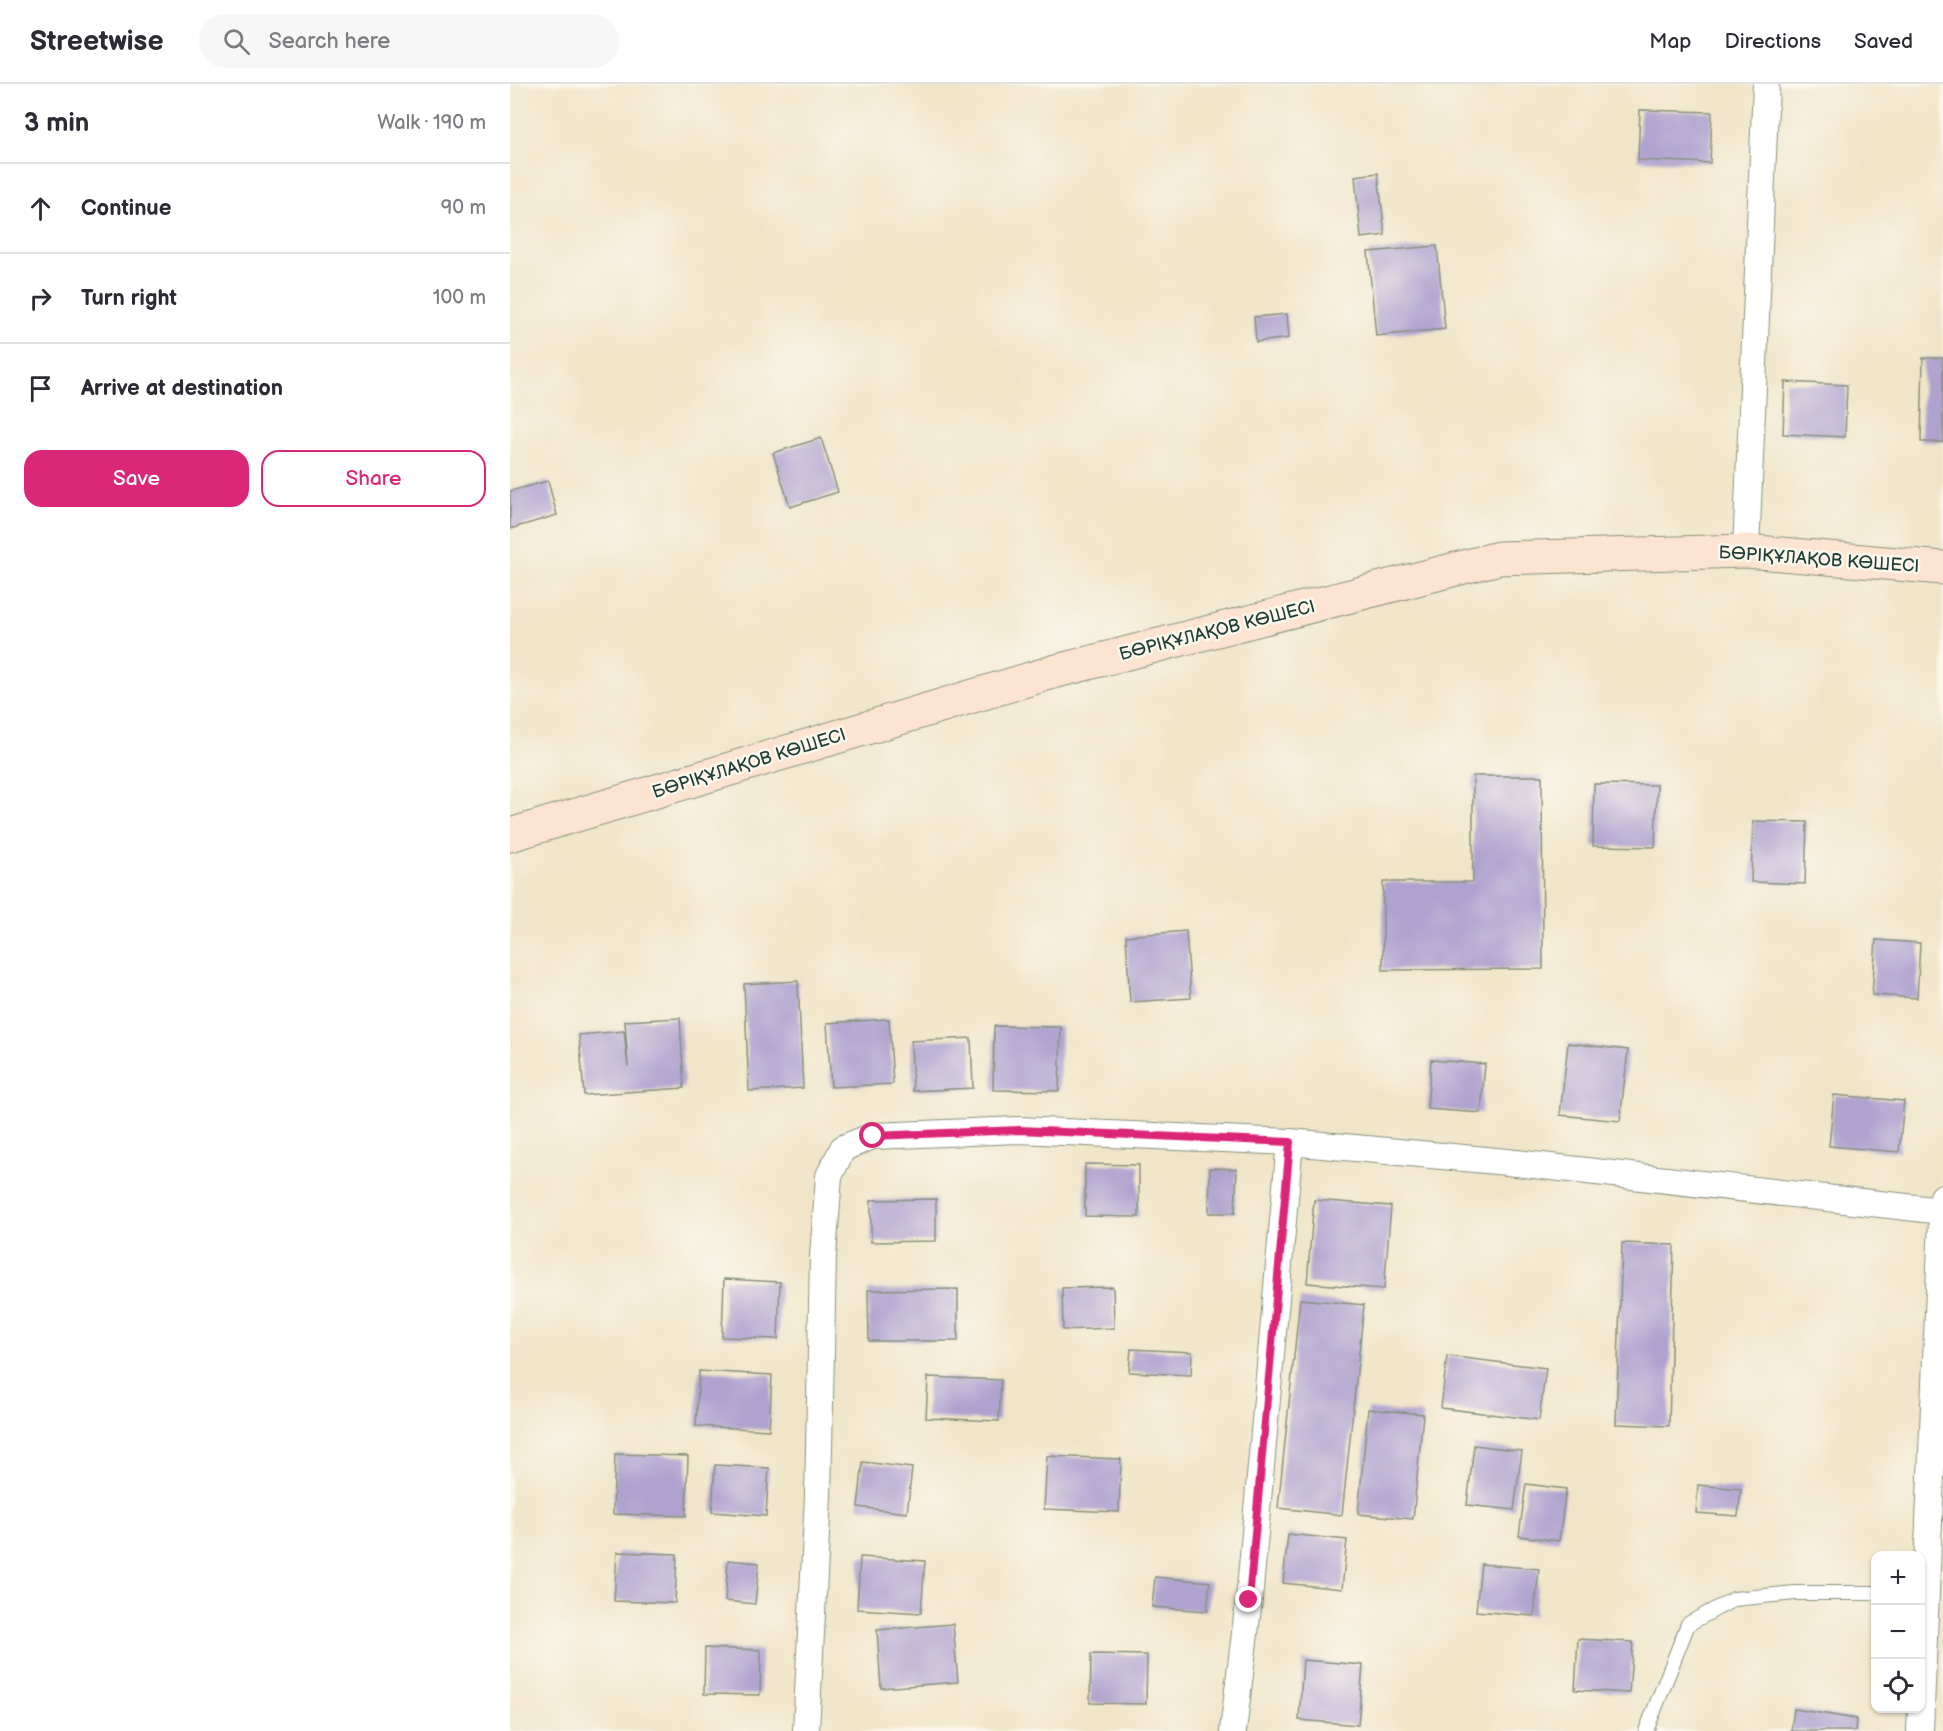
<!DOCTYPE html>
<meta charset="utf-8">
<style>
:root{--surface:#fff;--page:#f7f7f7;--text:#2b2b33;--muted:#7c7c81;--line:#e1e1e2;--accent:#db2777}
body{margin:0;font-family:"Balsamiq Sans",sans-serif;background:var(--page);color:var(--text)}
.controls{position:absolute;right:18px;bottom:18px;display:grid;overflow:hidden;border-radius:12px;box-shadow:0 2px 4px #0004}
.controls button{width:54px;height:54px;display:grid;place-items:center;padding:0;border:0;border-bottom:2px solid var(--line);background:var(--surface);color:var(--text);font:30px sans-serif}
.stop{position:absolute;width:18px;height:18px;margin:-14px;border:4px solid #db2777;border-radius:50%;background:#fff}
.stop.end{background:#db2777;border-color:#fff;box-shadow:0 2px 6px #0008}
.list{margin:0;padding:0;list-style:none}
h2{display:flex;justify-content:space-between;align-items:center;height:78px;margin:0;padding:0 24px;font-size:26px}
h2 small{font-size:20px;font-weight:400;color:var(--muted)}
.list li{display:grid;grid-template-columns:39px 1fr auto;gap:18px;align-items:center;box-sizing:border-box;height:90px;padding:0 24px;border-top:2px solid var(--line)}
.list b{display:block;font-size:22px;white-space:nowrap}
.list em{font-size:20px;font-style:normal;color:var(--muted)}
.actions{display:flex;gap:12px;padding:18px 24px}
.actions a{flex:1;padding:14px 0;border:2px solid var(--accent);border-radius:18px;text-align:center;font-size:21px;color:var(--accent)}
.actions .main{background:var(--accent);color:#fff}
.icon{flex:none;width:33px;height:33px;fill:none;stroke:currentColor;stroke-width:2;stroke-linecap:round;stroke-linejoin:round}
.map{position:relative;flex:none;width:1433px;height:1647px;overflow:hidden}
header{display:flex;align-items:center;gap:36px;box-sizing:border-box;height:84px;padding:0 30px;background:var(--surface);border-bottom:2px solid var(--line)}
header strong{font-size:28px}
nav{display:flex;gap:33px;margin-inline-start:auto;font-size:21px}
.search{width:420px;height:54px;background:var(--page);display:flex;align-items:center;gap:15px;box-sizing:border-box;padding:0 21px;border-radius:33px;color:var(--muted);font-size:22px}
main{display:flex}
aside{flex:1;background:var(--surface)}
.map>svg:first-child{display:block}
</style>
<header>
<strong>Streetwise</strong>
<div class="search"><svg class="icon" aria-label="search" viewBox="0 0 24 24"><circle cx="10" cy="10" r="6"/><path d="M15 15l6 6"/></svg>Search here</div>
<nav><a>Map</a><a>Directions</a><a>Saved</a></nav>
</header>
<main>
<aside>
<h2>3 min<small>Walk · 190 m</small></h2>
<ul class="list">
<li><svg class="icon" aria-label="ahead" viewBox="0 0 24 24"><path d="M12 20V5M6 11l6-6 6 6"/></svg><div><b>Continue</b></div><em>90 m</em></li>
<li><svg class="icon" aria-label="right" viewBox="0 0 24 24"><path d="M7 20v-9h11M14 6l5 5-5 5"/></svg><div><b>Turn right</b></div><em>100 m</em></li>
<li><svg class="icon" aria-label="arrive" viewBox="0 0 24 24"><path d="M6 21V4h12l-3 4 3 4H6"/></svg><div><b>Arrive at destination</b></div></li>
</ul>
<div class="actions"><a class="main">Save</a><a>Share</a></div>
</aside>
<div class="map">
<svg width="1433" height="1647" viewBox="0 0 1433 1647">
<rect width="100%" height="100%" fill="#fbf7ec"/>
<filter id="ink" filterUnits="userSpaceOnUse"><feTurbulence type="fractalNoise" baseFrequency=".0167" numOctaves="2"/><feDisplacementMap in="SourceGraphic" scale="12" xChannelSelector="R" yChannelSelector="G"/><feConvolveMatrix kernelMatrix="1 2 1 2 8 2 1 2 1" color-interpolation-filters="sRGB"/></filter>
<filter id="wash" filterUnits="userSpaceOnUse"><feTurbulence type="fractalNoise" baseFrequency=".008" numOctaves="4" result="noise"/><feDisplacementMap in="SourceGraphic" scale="24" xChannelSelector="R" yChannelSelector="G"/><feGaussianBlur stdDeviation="1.35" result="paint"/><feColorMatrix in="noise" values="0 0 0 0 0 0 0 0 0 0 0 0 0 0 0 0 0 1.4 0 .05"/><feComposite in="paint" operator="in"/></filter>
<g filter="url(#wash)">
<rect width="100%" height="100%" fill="#f0e5c8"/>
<g id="blocks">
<!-- building -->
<g fill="#afa2cf">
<path d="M1130,26l72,2 -2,51 -72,-3z"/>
<path d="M868,89l7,62 -24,3 -6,-62z"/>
<path d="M927,162l8,83 -69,7 -8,-84z"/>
<path d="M777,230l2,24 -33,4 -2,-25z"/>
<path d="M1413,274h20v84h-22z"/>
<path d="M1275,298l62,3 -2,52 -62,-3z"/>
<path d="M311,354l17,54 -48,15 -17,-54z"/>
<path d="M38,397l9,34 -47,14v-38z"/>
<path d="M963,692h69l1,193 -160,1v-88h90z"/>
<path d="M1084,700l63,1 -2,62 -62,-1z"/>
<path d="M1243,737l54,1 -2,62 -54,-2z"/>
<path d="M676,847l5,67 -61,4 -4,-66z"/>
<path d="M1366,856l44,3 -3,55 -45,-3z"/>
<path d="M288,897l5,107 -54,3 -5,-107z"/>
<path d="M170,934l4,70 -100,7 -5,-60 45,-4 4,36 -3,-46z"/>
<path d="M379,935l4,65 -62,3 -4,-64z"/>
<path d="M484,942l67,1 -2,64 -66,-1z"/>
<path d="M461,954l2,50 -60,3 -2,-50z"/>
<path d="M1058,959l60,7 -8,71 -60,-6z"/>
<path d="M921,976l54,4 -4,49 -54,-4z"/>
<path d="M1324,1011l70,6 -5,51 -70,-6z"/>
<path d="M575,1080l54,1v52l-54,-1z"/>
<path d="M700,1084l27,1 -2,44h-26z"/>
<path d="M426,1115v42l-65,1v-42z"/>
<path d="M804,1116l77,6 -7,83 -77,-6z"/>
<path d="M1112,1159l52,2 -5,181 -53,-2z"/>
<path d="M214,1195l56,3 -2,57 -56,-2z"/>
<path d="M603,1203l1,41 -51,2 -1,-42z"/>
<path d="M448,1205v52h-89l-1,-51z"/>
<path d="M790,1215l64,6 -22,210 -64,-7z"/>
<path d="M621,1265l61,3 -1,23 -62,-3z"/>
<path d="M937,1272l99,12 -7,52 -98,-12z"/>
<path d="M189,1287l73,4 -3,55 -73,-4z"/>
<path d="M418,1293l73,3 -2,41 -73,-3z"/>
<path d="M858,1325l55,5 -10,105 -55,-5z"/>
<path d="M964,1361l48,6 -8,59 -47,-5z"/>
<path d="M105,1370l73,2 -2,60 -73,-2z"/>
<path d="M537,1372l74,3 -2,53 -75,-3z"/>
<path d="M353,1378l49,6 -5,45 -49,-6z"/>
<path d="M205,1381l54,3 -3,48 -54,-4z"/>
<path d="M1016,1400l40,5 -7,52 -40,-5z"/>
<path d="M1188,1401l43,4 -3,27 -42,-3z"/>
<path d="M778,1450l59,6 -5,49 -59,-6z"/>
<path d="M107,1468l60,2 -2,49 -61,-2z"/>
<path d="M350,1473l65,4 -4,52 -64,-4z"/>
<path d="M218,1476l31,3 -4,41 -30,-3z"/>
<path d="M971,1480l58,5 -5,47 -58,-5z"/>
<path d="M645,1493l55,5 -3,29 -55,-4z"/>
<path d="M443,1540l5,58 -77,6 -4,-58z"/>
<path d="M1068,1555l55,3 -4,51 -54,-3z"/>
<path d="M195,1564l56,2 -1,45 -56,-1z"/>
<path d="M581,1570l56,1 -1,49 -56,-1z"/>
<path d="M793,1576l60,5 -5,60 -59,-5z"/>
<path d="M1284,1625l62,10 -1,12h-64z"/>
</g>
</g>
</g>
<g filter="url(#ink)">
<use href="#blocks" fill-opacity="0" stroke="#88917e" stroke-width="1.5"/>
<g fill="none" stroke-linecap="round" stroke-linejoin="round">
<!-- lane casing -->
<g stroke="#88917e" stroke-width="16">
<path id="lane" d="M1136,1647l42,-107 46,-25 61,-6h81"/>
</g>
<!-- street casing -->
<g stroke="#88917e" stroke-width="28">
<g id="street">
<path d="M1236,467l20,-467"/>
<path d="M296,1647l12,-235 5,-240 6,-80 14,-28 30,-12 146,-6 271,12 217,20 435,49"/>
<path d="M723,1647l16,-131 41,-458"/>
<path d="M1410,1647l23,-534"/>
</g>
</g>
<!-- secondary casing -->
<g stroke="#88917e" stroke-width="35">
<path id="secondary" d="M0,751l543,-163 446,-114 247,-7 197,17"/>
</g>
<!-- lane -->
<use href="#lane" stroke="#fff" stroke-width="14"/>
<!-- street -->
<use href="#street" stroke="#fff" stroke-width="26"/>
<!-- secondary -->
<use href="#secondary" stroke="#fde4d1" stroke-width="33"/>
</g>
</g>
<g fill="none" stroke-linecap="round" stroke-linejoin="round" filter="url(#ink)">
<!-- route -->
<path stroke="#db2777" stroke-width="8" d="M363,1052l146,-6 271,12 -41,458"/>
</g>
<g text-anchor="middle" stroke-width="5" stroke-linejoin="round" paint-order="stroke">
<!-- street labels -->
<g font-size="18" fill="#1f3d34" stroke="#fbf7ec">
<text transform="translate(1309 475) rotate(4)" y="6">БӨРІҚҰЛАҚОВ КӨШЕСІ</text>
<text transform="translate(707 546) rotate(-14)" y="6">БӨРІҚҰЛАҚОВ КӨШЕСІ</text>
<text transform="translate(239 679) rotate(-17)" y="6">БӨРІҚҰЛАҚОВ КӨШЕСІ</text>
</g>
</g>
</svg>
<div class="controls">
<button>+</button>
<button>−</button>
<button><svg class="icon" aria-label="locate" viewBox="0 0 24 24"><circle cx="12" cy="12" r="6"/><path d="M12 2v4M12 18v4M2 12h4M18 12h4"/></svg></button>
</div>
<div class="stop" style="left:363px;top:1052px"></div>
<div class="stop end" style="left:739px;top:1516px"></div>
</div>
</main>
